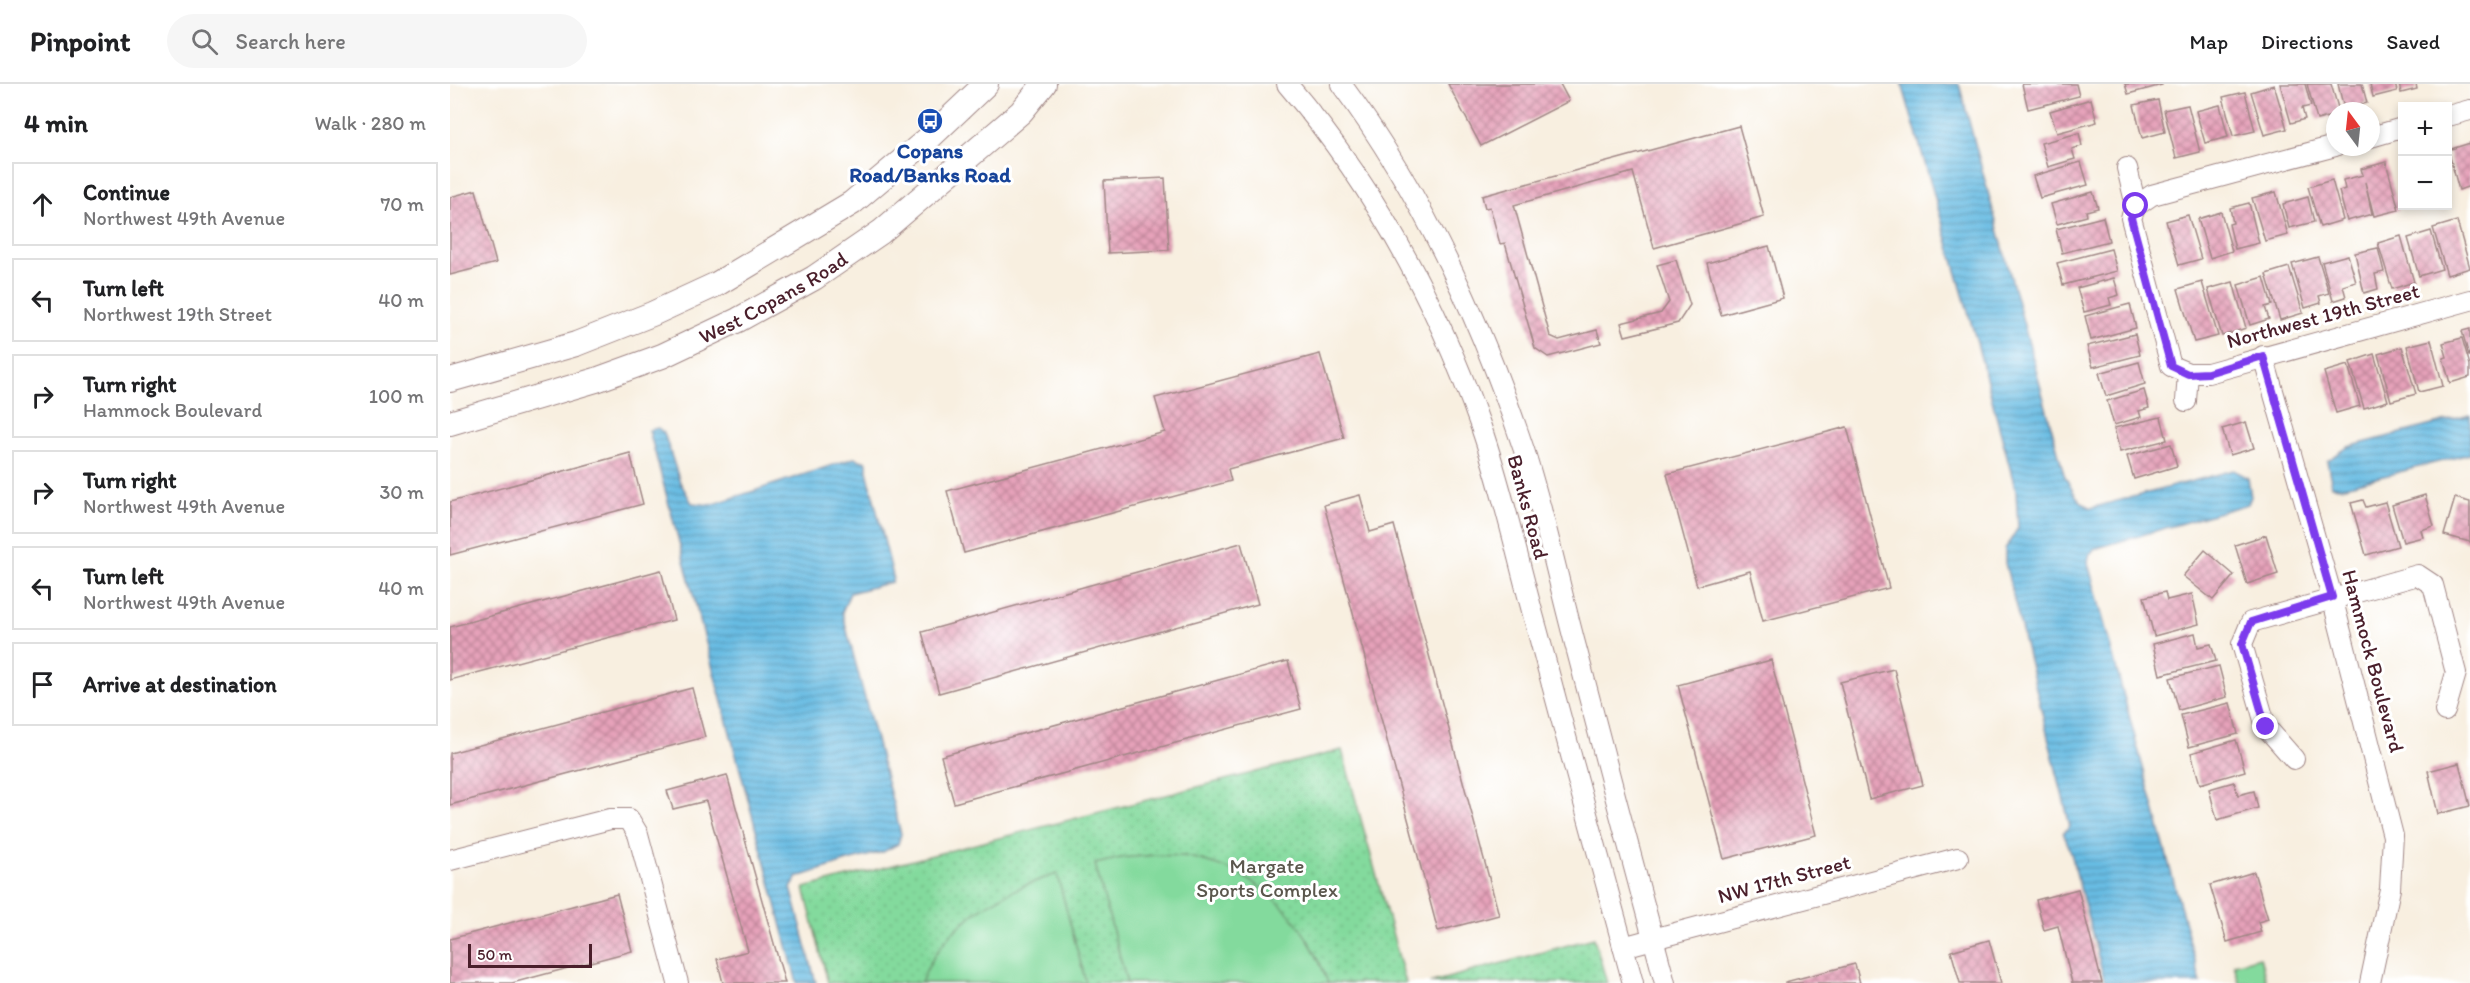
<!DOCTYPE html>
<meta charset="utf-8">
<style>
:root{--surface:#fff;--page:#f6f6f6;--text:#202124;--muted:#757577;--line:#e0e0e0}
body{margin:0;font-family:Itim,sans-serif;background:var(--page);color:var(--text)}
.controls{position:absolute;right:18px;top:18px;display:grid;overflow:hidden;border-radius:0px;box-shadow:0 3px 9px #0003}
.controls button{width:54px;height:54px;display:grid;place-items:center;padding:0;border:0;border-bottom:2px solid var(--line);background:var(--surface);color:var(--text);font:30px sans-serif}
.compass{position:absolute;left:1876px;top:18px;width:54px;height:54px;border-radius:50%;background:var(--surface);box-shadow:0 3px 9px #0003;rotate:345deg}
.scale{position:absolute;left:18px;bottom:15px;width:124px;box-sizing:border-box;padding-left:6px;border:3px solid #4a1f2b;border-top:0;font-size:16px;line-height:21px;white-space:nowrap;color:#4a1f2b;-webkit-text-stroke:4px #fff;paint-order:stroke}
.stop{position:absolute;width:18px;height:18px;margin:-14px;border:4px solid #7c3aed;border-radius:50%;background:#fff}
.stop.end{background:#7c3aed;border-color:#fff;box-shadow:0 2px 6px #0008}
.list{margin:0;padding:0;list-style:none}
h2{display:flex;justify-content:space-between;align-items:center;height:78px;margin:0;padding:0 24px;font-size:26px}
h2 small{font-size:20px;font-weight:400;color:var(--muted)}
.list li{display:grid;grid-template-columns:39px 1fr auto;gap:18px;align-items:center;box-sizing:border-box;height:84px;margin:0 12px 12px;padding:0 12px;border:2px solid var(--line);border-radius:0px}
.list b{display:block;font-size:22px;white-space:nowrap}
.list p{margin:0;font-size:20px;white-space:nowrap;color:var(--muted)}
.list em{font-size:20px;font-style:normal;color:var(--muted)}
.icon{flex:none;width:33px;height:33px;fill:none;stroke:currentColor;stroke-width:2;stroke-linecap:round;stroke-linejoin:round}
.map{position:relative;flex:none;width:2020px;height:899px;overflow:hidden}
header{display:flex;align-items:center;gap:36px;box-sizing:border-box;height:84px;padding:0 30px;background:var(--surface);border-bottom:2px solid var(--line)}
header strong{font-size:28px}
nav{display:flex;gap:33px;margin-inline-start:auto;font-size:21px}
.search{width:420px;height:54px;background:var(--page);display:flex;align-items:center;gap:15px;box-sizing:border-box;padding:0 21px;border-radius:33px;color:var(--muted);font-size:22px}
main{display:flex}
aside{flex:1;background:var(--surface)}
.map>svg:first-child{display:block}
</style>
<header>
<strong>Pinpoint</strong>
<div class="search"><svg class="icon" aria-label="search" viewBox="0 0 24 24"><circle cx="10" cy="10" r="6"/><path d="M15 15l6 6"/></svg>Search here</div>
<nav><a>Map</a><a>Directions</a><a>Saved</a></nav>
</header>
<main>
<aside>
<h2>4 min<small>Walk · 280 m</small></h2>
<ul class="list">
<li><svg class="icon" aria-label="ahead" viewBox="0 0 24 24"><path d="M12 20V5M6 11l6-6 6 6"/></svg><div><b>Continue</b><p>Northwest 49th Avenue</p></div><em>70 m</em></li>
<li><svg class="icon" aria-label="left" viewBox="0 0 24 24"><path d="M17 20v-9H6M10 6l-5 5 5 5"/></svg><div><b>Turn left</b><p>Northwest 19th Street</p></div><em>40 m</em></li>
<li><svg class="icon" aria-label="right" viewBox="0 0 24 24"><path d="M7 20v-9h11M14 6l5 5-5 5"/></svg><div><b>Turn right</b><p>Hammock Boulevard</p></div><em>100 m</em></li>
<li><svg class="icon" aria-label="right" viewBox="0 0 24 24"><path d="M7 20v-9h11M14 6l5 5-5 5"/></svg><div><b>Turn right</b><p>Northwest 49th Avenue</p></div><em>30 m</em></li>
<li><svg class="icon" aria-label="left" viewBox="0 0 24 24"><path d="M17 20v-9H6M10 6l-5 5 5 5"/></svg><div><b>Turn left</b><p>Northwest 49th Avenue</p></div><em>40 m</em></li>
<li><svg class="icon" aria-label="arrive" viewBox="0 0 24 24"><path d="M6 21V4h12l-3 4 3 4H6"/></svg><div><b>Arrive at destination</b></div></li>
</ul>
</aside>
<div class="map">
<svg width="2020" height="899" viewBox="0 0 2020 899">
<defs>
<pattern id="green-dots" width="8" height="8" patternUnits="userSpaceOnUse" patternTransform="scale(1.5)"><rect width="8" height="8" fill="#83da9d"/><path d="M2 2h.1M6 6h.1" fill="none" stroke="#73bb87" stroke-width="1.8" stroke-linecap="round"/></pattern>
<pattern id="water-rules" width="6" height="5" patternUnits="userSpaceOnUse" patternTransform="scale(1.5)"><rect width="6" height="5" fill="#67bce3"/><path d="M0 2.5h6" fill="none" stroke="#5798b8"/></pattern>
<pattern id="building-cross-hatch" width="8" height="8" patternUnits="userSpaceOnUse" patternTransform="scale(1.5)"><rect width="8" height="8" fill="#e6a2ba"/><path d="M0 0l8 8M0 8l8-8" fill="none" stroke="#bc8397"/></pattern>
</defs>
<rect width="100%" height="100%" fill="#fff"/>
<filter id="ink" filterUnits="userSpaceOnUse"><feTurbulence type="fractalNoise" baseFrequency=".0167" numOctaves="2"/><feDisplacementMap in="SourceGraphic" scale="12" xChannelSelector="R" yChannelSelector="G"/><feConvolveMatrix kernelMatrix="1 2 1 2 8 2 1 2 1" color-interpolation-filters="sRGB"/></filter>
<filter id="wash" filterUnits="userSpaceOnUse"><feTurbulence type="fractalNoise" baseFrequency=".008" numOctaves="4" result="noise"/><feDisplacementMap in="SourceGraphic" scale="24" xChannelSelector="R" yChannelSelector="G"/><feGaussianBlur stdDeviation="1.35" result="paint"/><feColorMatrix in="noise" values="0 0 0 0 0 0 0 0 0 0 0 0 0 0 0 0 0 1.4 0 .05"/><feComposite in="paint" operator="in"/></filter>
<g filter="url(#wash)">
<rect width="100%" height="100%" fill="#f8efe0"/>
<!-- green -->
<g fill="url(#green-dots)" stroke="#667c64" stroke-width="1.5">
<path d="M892,666l64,233h-578l-24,-95z"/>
<path d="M1144,854l13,45h-178z"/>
</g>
<!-- pitch -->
<g fill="#83da9d" stroke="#667c64" stroke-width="1.5">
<path d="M706,771c12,1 25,0 37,3 68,15 112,60 135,125h-201l-32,-119 26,-6z"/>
<path d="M607,790l29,109h-165c23,-61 78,-91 136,-109z"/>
<path d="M1810,873l7,26h-28l-5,-19z"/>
</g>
<!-- water -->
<g fill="url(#water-rules)" stroke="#586e87" stroke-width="1.5">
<path d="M1452,0h57l105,390c7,14 12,27 27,34l143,-38 14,8 3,19 -3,7 -154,45 -5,7 -1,7 113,420h-96l-35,-134 -7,-16 7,-7 -65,-263v-14l13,-21 -2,-37 -39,-148z"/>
<path d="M2020,331v39l-129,33 -9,-1 -5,-25 21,-14z"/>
<path d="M208,344l6,5 16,49 12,21 19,2 143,-47 13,4v9l26,105 -1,6 -42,11 -8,19 59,222 -3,10 -15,8 -32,8 -53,17 -7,11 25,95h-19l-148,-553z"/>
</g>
<g id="blocks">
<!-- building -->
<g fill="url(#building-cross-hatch)">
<path d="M998,0h112l9,17 -88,45z"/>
<path d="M1572,0h54l3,12 -51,13z"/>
<path d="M1675,0h37v1l-34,9z"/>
<path d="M1830,0h25l6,22 -9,2 3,11 -14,4z"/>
<path d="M1857,0h24l8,27h-4v4l-18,5z"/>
<path d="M1888,0h24l5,19 -23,6z"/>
<path d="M1920,0h25l2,7 -24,6z"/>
<path d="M1949,0h17l1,5 -16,4z"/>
<path d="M1824,1l13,44 -23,6 -13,-43z"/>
<path d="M1795,8l10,39 -22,5 -10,-39z"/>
<path d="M1641,15l6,23 -40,11 -7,-22z"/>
<path d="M1708,16l7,32 -23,6 -8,-33z"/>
<path d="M1738,21l12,47 -24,6 -12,-48z"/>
<path d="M1770,21l8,32 -23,6 -9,-32z"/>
<path d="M1289,42l25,91 -110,31 -21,-76 -119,33 36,131 9,4 38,-10 4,13 -53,14 -13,-9 -30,-105 -5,1 -10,-37 -5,1 -3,-12z"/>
<path d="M1629,49l3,13 -10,3 3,10 -27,8 -7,-24z"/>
<path d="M2020,59v43l-11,4 -11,-40z"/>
<path d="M1631,78l7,23 -48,13 -7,-22z"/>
<path d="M1936,78l13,48 -25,6 -9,-34 7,32 -25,7 -8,-30 6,-2 -2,-9 20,-5 -2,-6z"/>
<path d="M715,94l4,72 -61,3 -4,-72z"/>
<path d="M1882,96l11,40 -23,7 -12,-40z"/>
<path d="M26,106l20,73 -46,12v-78z"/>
<path d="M1643,108l5,16 -12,3 1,5 -30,8 -6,-20z"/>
<path d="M1826,108l12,43 -23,6 -13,-43z"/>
<path d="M1858,113l6,25 -25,6 -6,-24z"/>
<path d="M1799,119l10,40 -24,6 -6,-25 4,-1 -3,-15z"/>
<path d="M1771,128l11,39 -22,7 -12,-39z"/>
<path d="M1738,131l13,44 -22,6 -13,-44z"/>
<path d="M1653,133l6,24 -47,12 -6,-24z"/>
<path d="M2007,137l13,47 -23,7 -14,-47z"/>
<path d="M1981,147l11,38 -23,7 -11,-38z"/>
<path d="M1951,152l13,46 -22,7 -14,-46z"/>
<path d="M1319,162l14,52 -62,17 -14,-52z"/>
<path d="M1928,164l6,24 -9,2 3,15 -14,4 -9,-40z"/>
<path d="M1661,165l6,22 -54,14 -6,-22z"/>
<path d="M1898,171l8,27 -13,4 3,11 -13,4 -11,-39z"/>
<path d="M1868,173l11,36 -10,3 2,7 -16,5 -13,-44z"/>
<path d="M1226,176l14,45 -12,18 -53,13 -4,-13 40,-10 8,-11 -12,-37z"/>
<path d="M1839,183l14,46 -23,7 -14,-46z"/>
<path d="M1814,193l8,28 -7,2 4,12 -19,6 -12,-40z"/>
<path d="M1664,194l5,17 -10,3 2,7 -27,7 -7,-24z"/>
<path d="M1752,198l16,54 -24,6 -16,-53z"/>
<path d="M1783,198l13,46 -24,8 -14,-47z"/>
<path d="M1680,220l6,24 -45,12 -6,-24z"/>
<path d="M2020,245v27h-1l-7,-25z"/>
<path d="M1685,250l5,21 -47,12 -6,-21z"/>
<path d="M2012,254l8,27v12l-20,6 -7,-25 4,-1 -4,-14z"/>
<path d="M1981,256l12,46 -24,6 -12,-46z"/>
<path d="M1952,263l14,47 -25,7 -13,-47z"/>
<path d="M870,270l24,84 -116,31 3,12 -267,72 -17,-62 218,-59 -10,-34z"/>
<path d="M1924,270l14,47 -24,7 -14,-46z"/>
<path d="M1689,278l6,22 -39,12 -7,-23z"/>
<path d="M1898,281l12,41 -24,7 -12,-41z"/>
<path d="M1694,306l5,18 -10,3 2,6 -27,8 -7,-24z"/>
<path d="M1711,333l6,23 -47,12 -6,-24z"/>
<path d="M1796,338l8,26 -24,7 -8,-26z"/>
<path d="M1397,343l42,161 -126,33 -13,-50 -53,15 -30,-112z"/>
<path d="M1721,360l6,22 -43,13 -7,-23z"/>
<path d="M180,369l13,51 -193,51v-53z"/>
<path d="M910,411l10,37 24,-7 105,390 -61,16 -114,-426z"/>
<path d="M1975,411l9,31 -13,4 2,7 -20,5 -11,-37z"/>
<path d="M2005,414l15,4v40l-26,-7z"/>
<path d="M1913,416l3,7 19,-5 13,44 -32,9 -15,-52z"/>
<path d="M1816,451l12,39 -31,10 -12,-39z"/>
<path d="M791,459l17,61 -319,89 -17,-61z"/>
<path d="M1755,466l29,25 -21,25 -30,-24z"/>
<path d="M211,486l13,50 -224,60v-53z"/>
<path d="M1715,508l2,8 25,-6 7,30 -45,12 -10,-39z"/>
<path d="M1745,549l3,14 13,-3 5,17 -56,14 -7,-31z"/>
<path d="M1321,576l45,175 -92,24 -46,-174z"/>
<path d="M838,577l13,48 -347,94 -13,-47z"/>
<path d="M1769,582l8,31 -48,13 -9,-32z"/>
<path d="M1444,585l29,116 -54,14 -29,-117z"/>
<path d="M242,604l13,49 -255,68v-52z"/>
<path d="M1780,619l8,31 -49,13 -8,-32z"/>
<path d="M1786,656l9,31 -45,13 -9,-31z"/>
<path d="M2009,679l11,43 -32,8 -10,-43z"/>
<path d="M277,691l58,208h-62l-6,-24 31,-8 -42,-150 -33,8 -6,-18z"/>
<path d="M1784,698l4,13 16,-4 4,17 -41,12 -8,-31z"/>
<path d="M1804,788l14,47 -10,3 3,10 -34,10 -17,-57z"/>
<path d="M1628,805l24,94h-30l-14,-57 -14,4 -8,-30z"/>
<path d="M167,810l15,57 -120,32h-62v-44z"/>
<path d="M1539,856l12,43h-41l-9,-32z"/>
<path d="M1405,880l5,19h-75v-1z"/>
</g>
</g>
</g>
<g filter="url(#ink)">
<use href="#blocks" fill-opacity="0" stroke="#a18786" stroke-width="1.5"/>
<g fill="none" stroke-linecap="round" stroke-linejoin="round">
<!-- minor casing -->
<g stroke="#a18786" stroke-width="22">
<g id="minor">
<path d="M837,0c86,100 150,219 194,343 23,66 37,135 56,202 32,118 63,236 96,354"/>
<path d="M891,0c81,109 140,237 183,366 21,65 35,135 53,201 29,111 58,221 88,332"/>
<path d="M1998,32l22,-6"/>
<path d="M1921,53l31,-9"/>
<path d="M1677,84l9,38 -5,12 40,148 17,7 -2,28"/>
<path d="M1686,122l16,-11 183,-49"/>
<path d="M1813,272l69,241 61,239 -3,53 -20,94"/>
<path d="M1738,289h20l262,-73"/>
<path d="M1844,675l-28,-32 -24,-83 9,-22 167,-47 15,10 23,88 -11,38"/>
<path d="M0,776l160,-41h19l9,15 40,149"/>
<path d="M1173,863l335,-89"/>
</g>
</g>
<!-- major casing -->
<g stroke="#a18786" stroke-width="26">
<g id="major">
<path d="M0,296l126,-36 76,-30 65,-30 135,-81 76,-64 58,-55"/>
<path id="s1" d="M0,339l146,-43 66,-24 76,-36 76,-42 67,-46 140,-120 23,-28"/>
</g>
</g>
<!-- minor -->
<use href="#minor" stroke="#fff" stroke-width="20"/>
<!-- major -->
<use href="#major" stroke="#fff" stroke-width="24"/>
</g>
</g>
<g fill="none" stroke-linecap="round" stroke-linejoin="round" filter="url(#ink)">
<!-- route -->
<path stroke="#7c3aed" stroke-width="8" d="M1686,122l-5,12 40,148 17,8 20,-1 55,-17 69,241 -81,25 -9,22 24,83"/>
</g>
<!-- icons -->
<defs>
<g id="bus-disc" transform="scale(1.35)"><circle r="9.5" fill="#1a4fb4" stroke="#fff"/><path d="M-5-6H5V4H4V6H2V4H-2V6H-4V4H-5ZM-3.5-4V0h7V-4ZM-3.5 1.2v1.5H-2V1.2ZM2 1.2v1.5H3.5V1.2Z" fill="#fff"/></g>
</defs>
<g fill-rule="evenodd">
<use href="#bus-disc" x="480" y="37"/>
</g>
<g text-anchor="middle" stroke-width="6" stroke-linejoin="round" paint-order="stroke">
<!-- transit labels -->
<g font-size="21" font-weight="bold" fill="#164399" stroke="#fff">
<text x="480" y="74">Copans<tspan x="480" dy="24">Road/Banks Road</tspan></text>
</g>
<!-- street labels -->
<g font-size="21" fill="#4a1f2b" stroke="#fff">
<text dy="7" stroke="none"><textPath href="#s1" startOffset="348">West Copans Road</textPath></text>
<text transform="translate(1873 232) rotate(-15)" y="7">Northwest 19th Street</text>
<text transform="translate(1078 423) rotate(75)" y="7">Banks Road</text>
<text transform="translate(1923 577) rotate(75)" y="7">Hammock Boulevard</text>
<text transform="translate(1334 795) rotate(-15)" y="7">NW 17th Street</text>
</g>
<!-- park labels -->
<g font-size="21" fill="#5b574d" stroke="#fff">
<text x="817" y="789">Margate<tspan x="817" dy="24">Sports Complex</tspan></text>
</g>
</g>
</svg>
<div class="controls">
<button>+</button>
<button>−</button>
</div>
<svg class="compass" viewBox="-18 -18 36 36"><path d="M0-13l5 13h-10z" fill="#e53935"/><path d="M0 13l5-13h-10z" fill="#757577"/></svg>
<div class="scale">50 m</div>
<div class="stop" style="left:1686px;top:122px"></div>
<div class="stop end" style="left:1816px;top:643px"></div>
</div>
</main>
